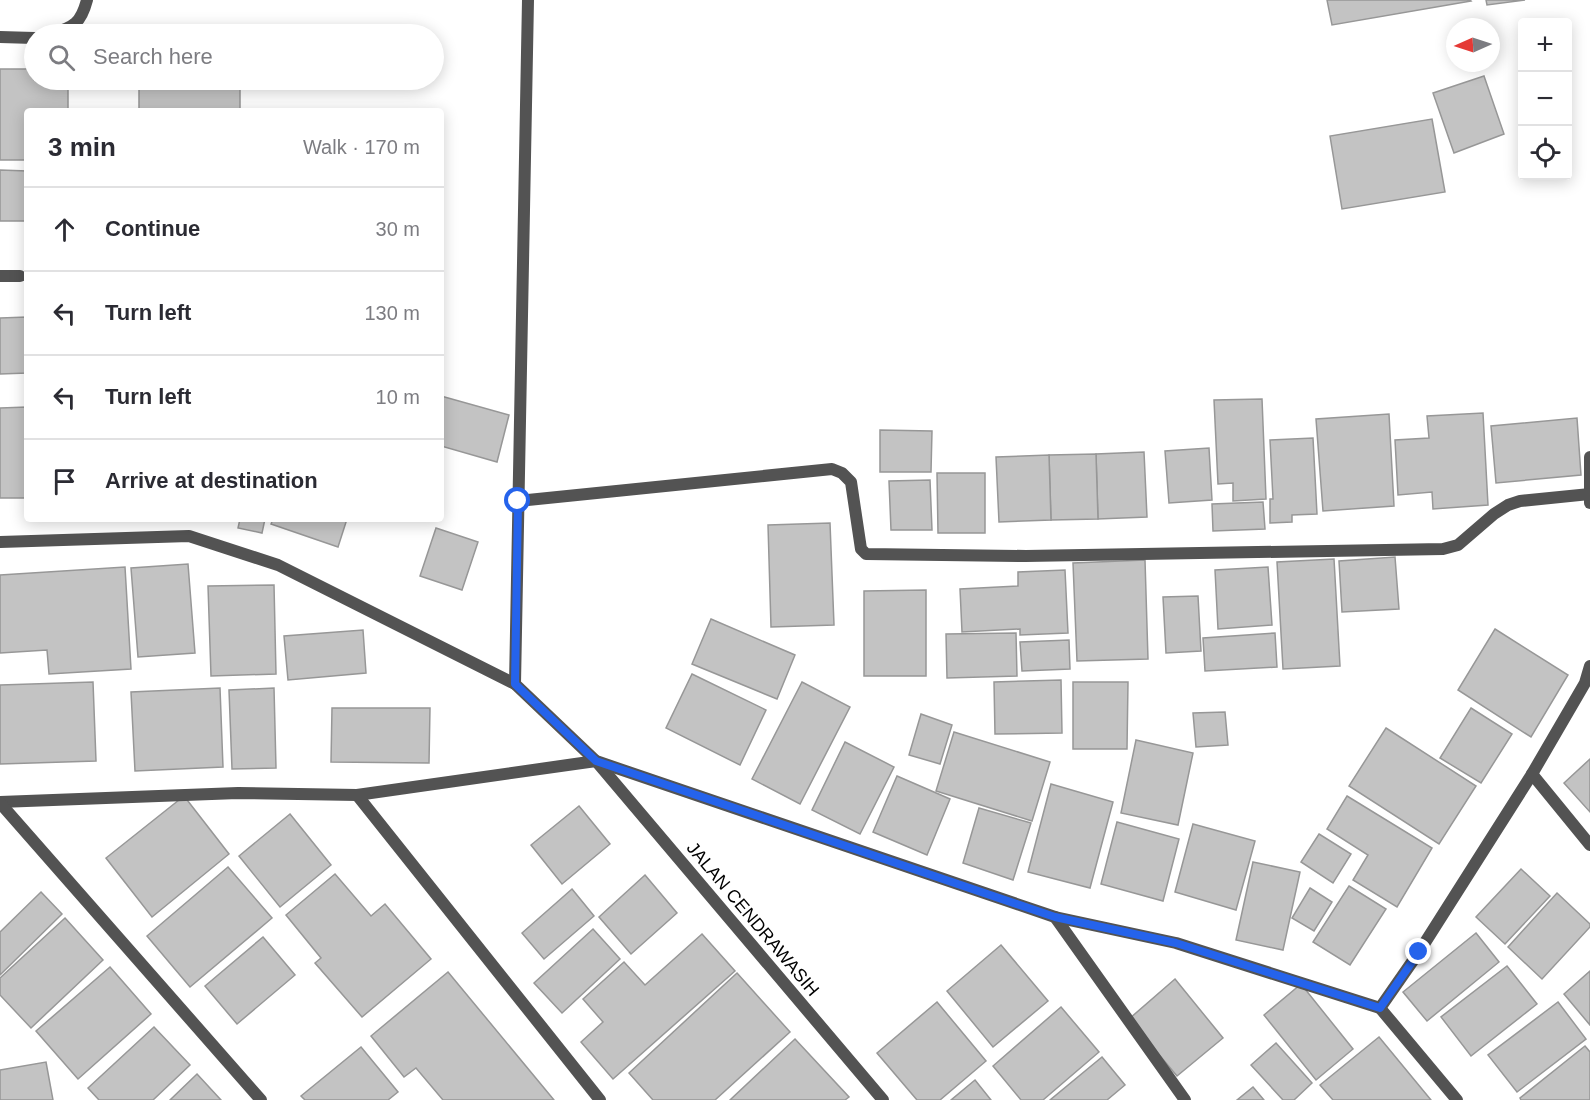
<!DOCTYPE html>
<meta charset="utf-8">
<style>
:root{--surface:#fff;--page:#f2f2f3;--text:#2b2b33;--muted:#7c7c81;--line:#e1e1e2}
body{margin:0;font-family:Arial,sans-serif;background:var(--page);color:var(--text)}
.controls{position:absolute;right:18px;top:18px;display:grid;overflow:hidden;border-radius:6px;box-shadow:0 3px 15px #0003}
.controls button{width:54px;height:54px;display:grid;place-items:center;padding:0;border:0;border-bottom:2px solid var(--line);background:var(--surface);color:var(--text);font:30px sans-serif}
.compass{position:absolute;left:1446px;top:18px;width:54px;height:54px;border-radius:50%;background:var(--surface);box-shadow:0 3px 15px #0003;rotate:267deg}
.stop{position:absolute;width:18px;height:18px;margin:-14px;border:4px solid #2563eb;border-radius:50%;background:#fff}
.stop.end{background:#2563eb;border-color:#fff;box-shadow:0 2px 6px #0008}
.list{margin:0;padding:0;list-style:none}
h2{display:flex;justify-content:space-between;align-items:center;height:78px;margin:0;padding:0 24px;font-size:26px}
h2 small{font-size:20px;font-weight:400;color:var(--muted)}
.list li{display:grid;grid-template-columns:39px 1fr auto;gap:18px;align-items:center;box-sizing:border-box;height:84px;padding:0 24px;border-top:2px solid var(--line)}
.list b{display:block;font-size:22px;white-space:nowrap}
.list em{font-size:20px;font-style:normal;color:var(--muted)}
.icon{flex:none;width:33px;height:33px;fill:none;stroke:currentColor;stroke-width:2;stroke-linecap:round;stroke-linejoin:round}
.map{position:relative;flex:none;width:1590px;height:1100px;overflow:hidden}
.search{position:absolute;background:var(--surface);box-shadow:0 3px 15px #0003;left:24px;top:24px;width:420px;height:66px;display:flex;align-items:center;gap:15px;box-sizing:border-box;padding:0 21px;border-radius:33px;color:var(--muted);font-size:22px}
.panel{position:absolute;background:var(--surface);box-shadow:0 3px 15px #0003;left:24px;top:108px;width:420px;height:414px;border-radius:6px}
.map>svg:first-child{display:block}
</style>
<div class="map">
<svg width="1590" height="1100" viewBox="0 0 1590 1100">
<rect width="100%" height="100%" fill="#fff"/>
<!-- building -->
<g fill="#c3c3c3" stroke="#979797" stroke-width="1.5">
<path d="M1327,0h143l1,1 -139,24z"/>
<path d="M1486,0h39l-38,5z"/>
<path d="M0,69h34v11h34v31h-41v49h-27z"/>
<path d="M1484,76l20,58 -50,19 -21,-60z"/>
<rect x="139" y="80" width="101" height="31"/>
<path d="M1432,119l13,73 -103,17 -12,-73z"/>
<path d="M0,170l27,1v50h-27z"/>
<path d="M27,317v56l-27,1v-56z"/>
<path d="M441,396l68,19 -12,47 -56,-16z"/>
<path d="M1262,399l4,100 -33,2v-18l-15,1 -4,-84z"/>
<path d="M27,407v91h-27v-90z"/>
<path d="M1483,413l5,92 -55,4 -1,-17 -34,3 -3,-55 34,-2 -2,-22z"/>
<path d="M1389,414l5,92 -71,5 -7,-92z"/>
<path d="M1577,418l4,57 -85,8 -5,-57z"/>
<path d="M880,430l52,1 -1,41h-51z"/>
<path d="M1313,438l4,76 -25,1v7l-22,1v-24h3l-3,-59z"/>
<path d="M1209,448l3,52 -43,3 -4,-52z"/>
<path d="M1144,452l3,65 -49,2 -2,-65z"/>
<path d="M1096,454l2,65 -47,1 -2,-65z"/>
<path d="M1049,455l2,65 -52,2 -3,-65z"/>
<path d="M937,473h48v60h-47z"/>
<path d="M930,480l2,50h-41l-2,-49z"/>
<path d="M1263,502l2,27 -52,2 -1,-27z"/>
<path d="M240,519h25l-3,14 -24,-5z"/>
<path d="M273,519h74l-9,28 -67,-23z"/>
<path d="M830,523l4,102 -63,2 -3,-102z"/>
<path d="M436,528l42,14 -16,48 -42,-14z"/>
<path d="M1395,557l4,52 -57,3 -3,-51z"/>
<path d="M1334,559l6,107 -57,3 -6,-107z"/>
<path d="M1145,560l3,99 -71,2 -4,-98z"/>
<path d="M188,564l7,89 -57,4 -7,-89z"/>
<path d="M125,567l6,102 -82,5 -2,-24 -47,3v-78z"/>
<path d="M1268,567l4,58 -54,4 -3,-59z"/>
<path d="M1065,570l3,63 -48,2v-6l-58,3 -2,-43 58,-3v-14z"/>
<path d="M274,585l2,89 -65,2 -3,-90z"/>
<path d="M926,590v86h-62v-85z"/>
<path d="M1198,596l3,55 -35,2 -3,-56z"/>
<path d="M711,619l84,36 -18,44 -85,-35z"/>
<path d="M1495,629l73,46 -37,62 -73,-47z"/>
<path d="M363,630l3,43 -78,7 -4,-44z"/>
<path d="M1016,633l1,43 -70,2 -1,-44z"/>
<path d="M1275,633l2,34 -72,4 -2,-33z"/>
<path d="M1069,640l1,29 -48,2 -2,-29z"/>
<path d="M692,674l74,36 -26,55 -74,-37z"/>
<path d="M1061,680l1,53 -67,1 -1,-52z"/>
<path d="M93,682l3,79 -96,3v-79z"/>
<path d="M802,682l48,25 -50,97 -48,-25z"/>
<path d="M1073,682h55l-1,67h-54z"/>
<path d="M220,688l3,79 -88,4 -4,-79z"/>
<path d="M274,688l2,80 -44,1 -3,-79z"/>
<path d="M332,708h98l-1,55 -98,-1z"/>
<path d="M1471,708l41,26 -31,49 -41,-25z"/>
<path d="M1225,712l3,33 -32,2 -3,-34z"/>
<path d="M921,714l31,11 -12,39 -31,-9z"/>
<path d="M1386,728l90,58 -37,58 -90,-58z"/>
<path d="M954,732l96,30 -18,59 -96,-30z"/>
<path d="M1136,740l57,13 -15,72 -57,-12z"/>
<path d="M845,742l49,25 -34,67 -48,-24z"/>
<path d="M1590,759v53l-26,-29z"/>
<path d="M897,776l53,23 -23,56 -54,-23z"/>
<path d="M1051,784l62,18 -23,86 -62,-16z"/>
<path d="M184,796l45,58 -77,63 -46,-59z"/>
<path d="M1347,796l85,52 -35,59 -44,-27 15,-25 -41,-26z"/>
<path d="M579,806l31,38 -48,40 -31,-39z"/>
<path d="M979,808l52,15 -18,57 -50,-17z"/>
<path d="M290,814l41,51 -51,42 -41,-51z"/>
<path d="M1117,822l62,17 -16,62 -62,-17z"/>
<path d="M1193,824l62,17 -19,69 -61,-18z"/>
<path d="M1319,834l32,20 -18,29 -32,-21z"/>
<path d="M1253,862l47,10 -17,78 -47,-10z"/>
<path d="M228,867l44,51 -82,69 -43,-51z"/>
<path d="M1521,869l29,27 -45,48 -29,-27z"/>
<path d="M335,874l36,42 14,-12 46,55 -69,58 -47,-54 6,-5 -35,-43z"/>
<path d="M645,875l32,38 -46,41 -32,-37z"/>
<path d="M1349,886l37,23 -36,56 -37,-23z"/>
<path d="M1310,888l22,14 -18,29 -22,-13z"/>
<path d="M572,889l22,27 -50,43 -22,-26z"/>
<path d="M41,892l21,22 -62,61v-43z"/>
<path d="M1557,893l33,31v3l-48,52 -34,-32z"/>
<path d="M65,918l38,42 -72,68 -31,-33v-17z"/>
<path d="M593,929l27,30 -58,54 -28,-30z"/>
<path d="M1476,933l23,29 -72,59 -24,-29z"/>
<path d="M702,934l33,37 -122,108 -32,-37 22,-20 -20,-23 41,-37 21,23z"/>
<path d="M263,937l32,38 -58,49 -32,-38z"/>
<path d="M1001,945l47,56 -55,46 -46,-56z"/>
<path d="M1507,966l30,38 -66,52 -30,-39z"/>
<path d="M110,967l41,47 -73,65 -42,-48z"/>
<path d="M1590,971v54l-26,-31z"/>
<path d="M448,972l106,128h-111l-27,-32 -12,9 -33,-41z"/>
<path d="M737,973l53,59 -75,68h-62l-24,-27z"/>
<path d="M1175,979l48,59 -46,38 -48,-57z"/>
<path d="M1301,984l52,65 -37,31 -52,-65z"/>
<path d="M937,1002l49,59 -46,39h-23l-40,-47z"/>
<path d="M1558,1002l28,37 -69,53 -29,-37z"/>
<path d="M1061,1007l38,45 -56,48h-22l-28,-34z"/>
<path d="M154,1027l36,38 -37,35h-54l-11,-12z"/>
<path d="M1379,1037l52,63h-98l-13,-15z"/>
<path d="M795,1039l54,58 -4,3h-115z"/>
<path d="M1276,1043l36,40 -18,17h-11l-32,-35z"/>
<path d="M1585,1046l5,6v48h-69l-1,-2z"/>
<path d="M361,1047l37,45 -10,8h-83l-4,-4z"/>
<path d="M1102,1057l23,28 -18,15h-57z"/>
<path d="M46,1062l7,38h-53v-30z"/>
<path d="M197,1074l24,26h-51z"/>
<path d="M975,1080l16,20h-40z"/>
<path d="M1253,1087l11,13h-27z"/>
</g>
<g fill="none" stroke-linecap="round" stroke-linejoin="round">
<!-- street -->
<g stroke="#535353" stroke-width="12">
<path d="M528,0l-13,684 81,77 459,156 121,26 204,65 39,-56 113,-178 53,-91 5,-17"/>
<path d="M52,34c22,-7 29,-11 35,-34"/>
<path d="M0,37l34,1"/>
<path d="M0,276h20"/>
<path d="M1590,457v46"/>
<path d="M518,501l314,-32 10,4 9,9 10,67 5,5 160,2 417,-7 15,-4 36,-31 14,-9 12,-4 70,-7"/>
<path d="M0,542l189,-6 89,29 237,119"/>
<path d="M597,762l286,338"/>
<path d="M1532,774l58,71"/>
<path d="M357,795l243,305"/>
<path d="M0,802l238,-9 119,2 239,-34"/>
<path d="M0,803l261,297"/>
<path d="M1055,917l130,183"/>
<path d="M1380,1008l77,92"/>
</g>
</g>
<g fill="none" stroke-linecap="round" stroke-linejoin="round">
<!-- route -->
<path stroke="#2563eb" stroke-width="8" d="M518,501l-3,183 81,77 459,156 121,26 204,65 39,-56"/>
</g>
<g text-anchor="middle" stroke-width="4.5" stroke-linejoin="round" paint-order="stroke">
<!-- street labels -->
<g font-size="18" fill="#000" stroke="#fff">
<text transform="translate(753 919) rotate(50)" y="6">JALAN CENDRAWASIH</text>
</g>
</g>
</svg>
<div class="controls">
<button>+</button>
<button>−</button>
<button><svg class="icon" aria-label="locate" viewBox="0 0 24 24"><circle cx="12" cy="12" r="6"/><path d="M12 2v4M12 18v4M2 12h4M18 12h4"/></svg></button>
</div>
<svg class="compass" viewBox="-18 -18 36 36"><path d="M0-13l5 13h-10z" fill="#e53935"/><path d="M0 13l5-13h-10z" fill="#7c7c81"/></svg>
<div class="stop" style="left:518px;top:501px"></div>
<div class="stop end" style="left:1419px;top:952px"></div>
<div class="search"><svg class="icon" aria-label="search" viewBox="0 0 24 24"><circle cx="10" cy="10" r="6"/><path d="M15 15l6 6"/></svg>Search here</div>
<section class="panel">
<h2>3 min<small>Walk · 170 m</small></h2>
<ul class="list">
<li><svg class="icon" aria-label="ahead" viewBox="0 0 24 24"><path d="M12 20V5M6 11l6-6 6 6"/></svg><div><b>Continue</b></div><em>30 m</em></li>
<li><svg class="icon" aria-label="left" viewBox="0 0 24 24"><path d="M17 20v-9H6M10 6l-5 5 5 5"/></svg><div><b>Turn left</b></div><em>130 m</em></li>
<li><svg class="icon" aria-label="left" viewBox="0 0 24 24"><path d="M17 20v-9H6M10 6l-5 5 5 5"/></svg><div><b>Turn left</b></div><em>10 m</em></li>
<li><svg class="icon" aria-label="arrive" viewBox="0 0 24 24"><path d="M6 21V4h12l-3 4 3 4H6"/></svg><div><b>Arrive at destination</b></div></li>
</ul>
</section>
</div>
